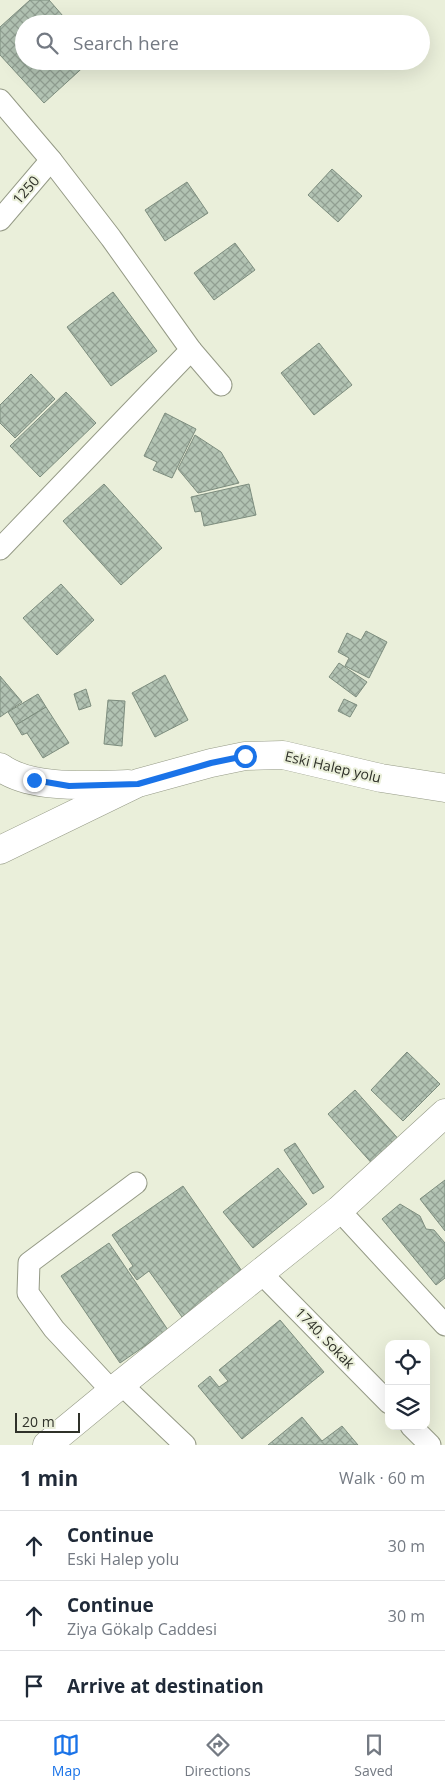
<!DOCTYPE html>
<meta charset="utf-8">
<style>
:root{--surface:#fff;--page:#f6f6f7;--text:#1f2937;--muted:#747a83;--line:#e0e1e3;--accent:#1a73e8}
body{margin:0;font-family:"Open Sans",sans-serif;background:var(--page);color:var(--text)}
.controls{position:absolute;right:15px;bottom:15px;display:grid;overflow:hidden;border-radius:10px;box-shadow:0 5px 20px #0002}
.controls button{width:45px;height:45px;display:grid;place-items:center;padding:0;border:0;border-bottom:1px solid var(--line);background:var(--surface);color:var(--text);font:25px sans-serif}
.scale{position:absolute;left:15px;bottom:12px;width:65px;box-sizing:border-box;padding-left:5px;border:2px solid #2f3129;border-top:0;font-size:14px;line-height:18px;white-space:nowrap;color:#2f3129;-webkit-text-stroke:4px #eaefda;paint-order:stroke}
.stop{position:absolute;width:15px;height:15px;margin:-11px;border:4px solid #1a73e8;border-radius:50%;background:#fff}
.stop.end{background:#1a73e8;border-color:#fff;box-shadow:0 1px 5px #0008}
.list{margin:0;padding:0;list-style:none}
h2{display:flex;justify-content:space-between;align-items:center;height:65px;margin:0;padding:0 20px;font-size:21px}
h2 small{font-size:16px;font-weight:400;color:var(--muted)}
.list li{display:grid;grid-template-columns:32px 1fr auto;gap:15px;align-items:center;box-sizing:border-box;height:70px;padding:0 20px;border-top:1px solid var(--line)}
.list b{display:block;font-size:19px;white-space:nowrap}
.list p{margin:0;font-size:16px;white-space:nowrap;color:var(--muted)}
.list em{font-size:16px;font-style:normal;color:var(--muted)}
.icon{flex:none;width:28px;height:28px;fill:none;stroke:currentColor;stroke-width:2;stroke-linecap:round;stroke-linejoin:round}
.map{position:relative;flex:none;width:445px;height:1445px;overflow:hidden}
.search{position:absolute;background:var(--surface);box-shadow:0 5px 20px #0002;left:15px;right:15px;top:15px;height:55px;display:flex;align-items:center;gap:12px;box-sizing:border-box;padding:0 18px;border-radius:28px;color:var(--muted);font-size:19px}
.sheet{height:275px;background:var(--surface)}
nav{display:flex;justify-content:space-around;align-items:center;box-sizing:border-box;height:70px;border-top:1px solid var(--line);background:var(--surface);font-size:14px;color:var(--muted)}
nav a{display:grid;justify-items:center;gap:2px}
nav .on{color:var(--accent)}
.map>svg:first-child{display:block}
</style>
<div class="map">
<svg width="445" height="1445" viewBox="0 0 445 1445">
<defs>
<pattern id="building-cross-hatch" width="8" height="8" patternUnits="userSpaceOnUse" patternTransform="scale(1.25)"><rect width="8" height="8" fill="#b2c3b3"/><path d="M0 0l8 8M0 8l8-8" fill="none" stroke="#919f92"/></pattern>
</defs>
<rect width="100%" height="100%" fill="#eaefda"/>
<!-- building -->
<g fill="url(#building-cross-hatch)" stroke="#7d8d7e">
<path d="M30,0h19l21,24h-46v37h66l-46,42 -44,-48v-28z"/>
<path d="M332,169l30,27 -24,26 -30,-27z"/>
<path d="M187,182l21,31 -43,28 -20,-31z"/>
<path d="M235,243l20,27 -41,30 -20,-27z"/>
<path d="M113,292l44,59 -46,35 -44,-59z"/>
<path d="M319,343l33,42 -38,30 -33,-42z"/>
<path d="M31,374l24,25 -40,39 -15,-15v-18z"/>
<path d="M66,392l30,31 -56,54 -30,-31z"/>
<path d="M165,413l31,16 -24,49 -19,-8 4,-8 -13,-6z"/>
<path d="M195,435l26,17 18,31 -41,10 -20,-24z"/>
<path d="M104,484l58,64 -41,37 -58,-64z"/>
<path d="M249,484l7,31 -52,11 -3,-15 -6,1 -4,-15z"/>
<path d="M61,584l33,36 -37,35 -34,-37z"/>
<path d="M366,631l21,11 -18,36 -24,-12 4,-8 -11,-6 9,-19 14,7z"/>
<path d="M339,663l28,19 -11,15 -27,-20z"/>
<path d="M165,675l23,45 -33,17 -23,-44z"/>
<path d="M0,676l22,26 -22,15z"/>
<path d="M86,689l5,17 -12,4 -5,-16z"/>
<path d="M38,694l8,13 -30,18 -8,-13z"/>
<path d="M344,699l13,6 -7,12 -12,-6z"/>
<path d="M108,700l17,1 -3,45 -18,-2z"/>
<path d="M46,707l23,36 -26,15 -16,-25 -5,2 -6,-10z"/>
<path d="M407,1052l33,32 -37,37 -32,-31z"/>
<path d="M355,1090l47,53 -27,24 -47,-53z"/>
<path d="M295,1143l29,44 -11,7 -29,-44z"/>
<path d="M278,1168l29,36 -54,44 -30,-36z"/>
<path d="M445,1180v51l-25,-32z"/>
<path d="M183,1186l61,88 -62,43 -33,-46 -12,9 -8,-11 4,-3 -21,-31z"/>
<path d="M400,1204l20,12 6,13 8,1 11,13v35l-9,7 -54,-66z"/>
<path d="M109,1243l59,87 -48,33 -59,-87z"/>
<path d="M280,1320l44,52 -82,67 -44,-53 12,-10 9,11 9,-6 -9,-11z"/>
<path d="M302,1417l20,24 20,-15 16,19h-90z"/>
</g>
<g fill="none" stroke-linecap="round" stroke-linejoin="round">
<!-- street casing -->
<g stroke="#959a86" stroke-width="23">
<g id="street">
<path d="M0,100l51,60 60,78 80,112 -191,199"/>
<path d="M0,220l51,-60"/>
<path d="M191,350l30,35"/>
<path d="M339,1210l106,115"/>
<path d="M261,1273l128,130"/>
<path d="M121,1384l64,61"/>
<path d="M112,1391l-58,-62 -26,-36 1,-30 107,-80"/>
<path d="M411,1426l19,19"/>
</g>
</g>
<!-- secondary casing -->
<g stroke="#959a86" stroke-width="29">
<g id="secondary">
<path d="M0,767c31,23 91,18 128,17"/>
<path d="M0,850l138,-67 73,-20 34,-7 38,-1 98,23 64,10"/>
<path d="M47,1445l74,-61 218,-174 106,-97"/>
</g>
</g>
<!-- street -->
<use href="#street" stroke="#fff" stroke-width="21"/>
<!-- secondary -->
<use href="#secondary" stroke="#fff" stroke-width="28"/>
</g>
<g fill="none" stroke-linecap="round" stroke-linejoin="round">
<!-- route -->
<path stroke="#1a73e8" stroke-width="6" d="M34,780l35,6 69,-2 73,-21 34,-7"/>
</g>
<g text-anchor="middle" stroke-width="4" stroke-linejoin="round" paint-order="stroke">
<!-- street labels -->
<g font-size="14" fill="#2f3129" stroke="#eaefda">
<text transform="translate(26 190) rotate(-49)" y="5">1250</text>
<text transform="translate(333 767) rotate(13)" y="5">Eski Halep yolu</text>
<text transform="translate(325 1338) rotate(46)" y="5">1740. Sokak</text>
</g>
</g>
</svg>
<div class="controls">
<button><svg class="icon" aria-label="locate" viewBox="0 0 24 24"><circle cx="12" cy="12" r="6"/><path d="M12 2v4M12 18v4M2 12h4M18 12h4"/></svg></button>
<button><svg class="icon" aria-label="layers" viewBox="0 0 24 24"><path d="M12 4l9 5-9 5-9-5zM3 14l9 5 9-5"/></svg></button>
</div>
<div class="scale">20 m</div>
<div class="stop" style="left:245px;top:756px"></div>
<div class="stop end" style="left:34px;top:780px"></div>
<div class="search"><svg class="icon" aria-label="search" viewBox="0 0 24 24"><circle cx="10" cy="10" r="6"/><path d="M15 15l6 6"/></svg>Search here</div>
</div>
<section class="sheet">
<h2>1 min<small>Walk · 60 m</small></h2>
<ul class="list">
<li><svg class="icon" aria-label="ahead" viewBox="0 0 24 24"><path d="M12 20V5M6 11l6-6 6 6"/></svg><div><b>Continue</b><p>Eski Halep yolu</p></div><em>30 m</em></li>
<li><svg class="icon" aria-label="ahead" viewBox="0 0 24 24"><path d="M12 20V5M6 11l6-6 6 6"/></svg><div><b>Continue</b><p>Ziya Gökalp Caddesi</p></div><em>30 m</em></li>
<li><svg class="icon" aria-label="arrive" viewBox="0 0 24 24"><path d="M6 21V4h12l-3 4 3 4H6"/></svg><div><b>Arrive at destination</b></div></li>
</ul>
</section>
<nav>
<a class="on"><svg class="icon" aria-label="map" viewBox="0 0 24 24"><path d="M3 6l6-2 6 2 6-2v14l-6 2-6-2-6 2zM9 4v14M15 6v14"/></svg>Map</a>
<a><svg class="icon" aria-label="directions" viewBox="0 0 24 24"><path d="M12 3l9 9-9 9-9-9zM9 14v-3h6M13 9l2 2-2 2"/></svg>Directions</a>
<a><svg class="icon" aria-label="saved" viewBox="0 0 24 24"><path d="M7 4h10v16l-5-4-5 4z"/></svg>Saved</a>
</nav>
